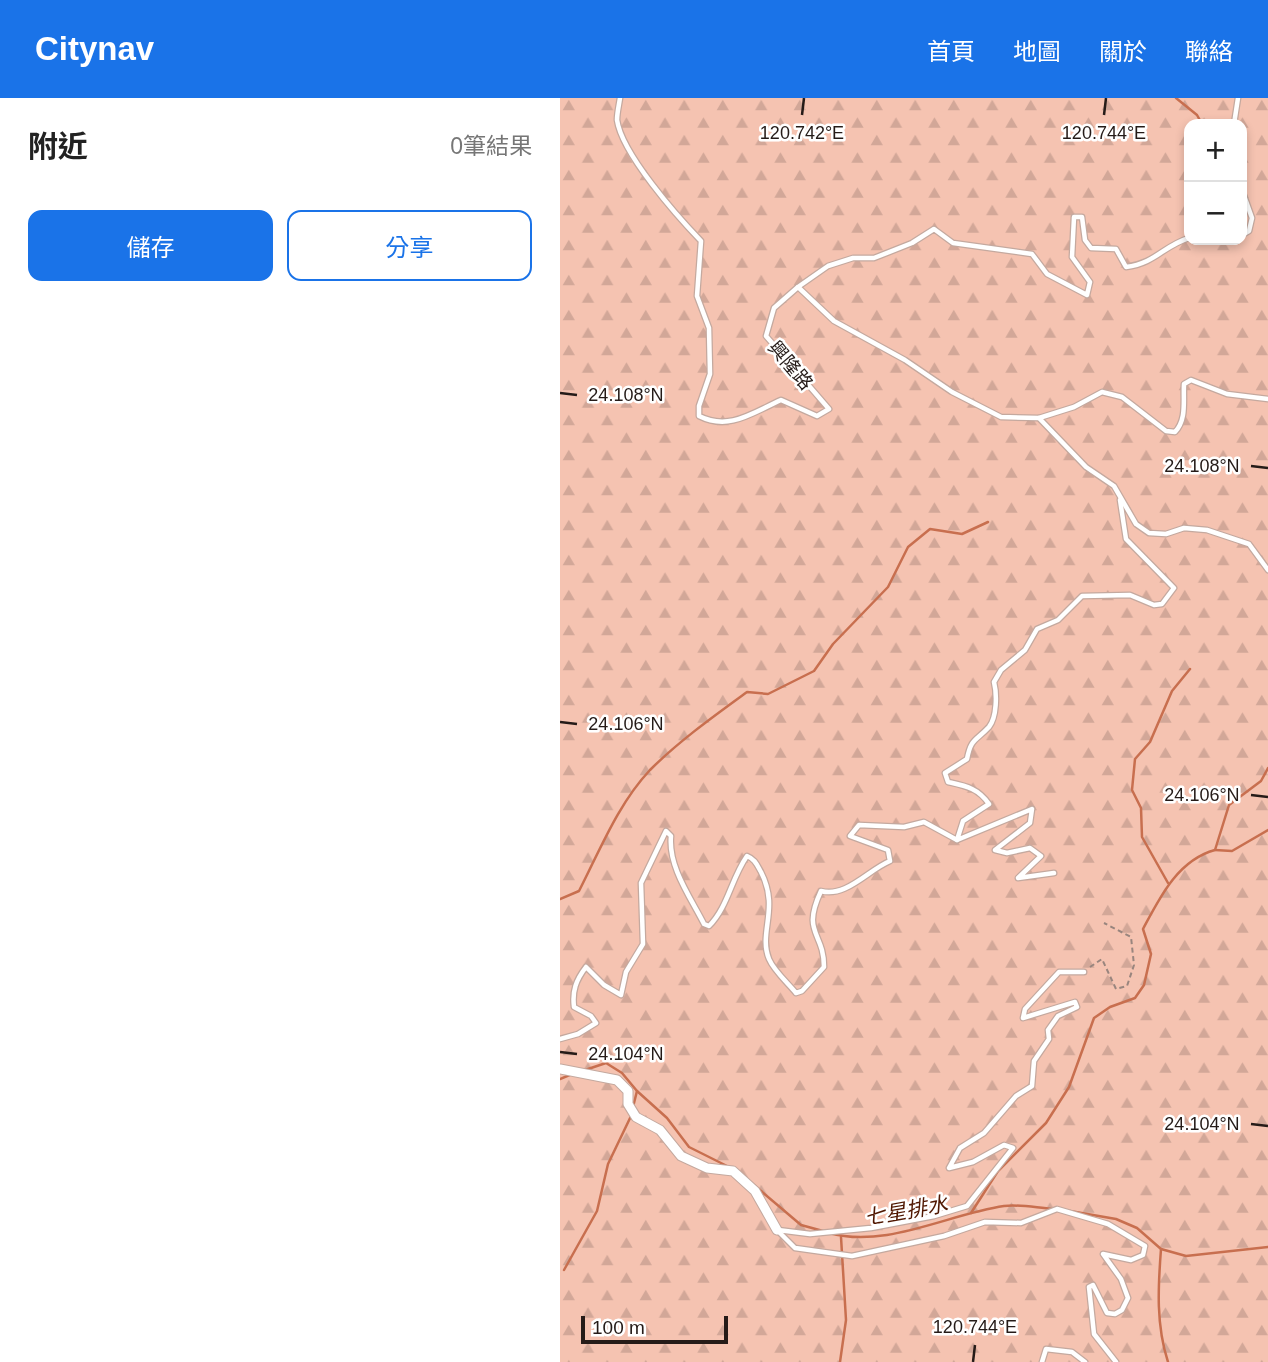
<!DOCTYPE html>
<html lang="zh-TW">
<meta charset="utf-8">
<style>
:root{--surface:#fff;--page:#f2f2f2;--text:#222;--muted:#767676;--line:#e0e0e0;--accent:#1a73e8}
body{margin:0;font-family:Helvetica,"Noto Sans TC",sans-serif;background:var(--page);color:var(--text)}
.controls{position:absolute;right:21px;top:21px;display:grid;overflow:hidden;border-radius:14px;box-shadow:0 4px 10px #0003}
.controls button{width:63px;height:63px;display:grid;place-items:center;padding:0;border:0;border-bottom:2px solid var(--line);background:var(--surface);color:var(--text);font:35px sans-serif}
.scale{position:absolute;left:21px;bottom:18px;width:147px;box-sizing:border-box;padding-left:7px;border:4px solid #251b18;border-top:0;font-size:19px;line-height:24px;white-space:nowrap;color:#251b18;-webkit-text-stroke:5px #fff;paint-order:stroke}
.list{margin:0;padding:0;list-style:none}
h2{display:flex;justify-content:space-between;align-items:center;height:91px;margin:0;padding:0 28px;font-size:30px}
h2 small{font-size:23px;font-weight:400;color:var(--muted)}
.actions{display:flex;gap:14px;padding:21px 28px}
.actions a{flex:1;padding:16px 0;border:2px solid var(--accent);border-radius:14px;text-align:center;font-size:24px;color:var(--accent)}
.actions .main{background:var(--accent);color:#fff}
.map{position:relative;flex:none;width:708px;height:1264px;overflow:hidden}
header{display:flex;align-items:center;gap:42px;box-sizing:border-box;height:98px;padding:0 35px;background:var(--accent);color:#fff}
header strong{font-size:33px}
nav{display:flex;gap:38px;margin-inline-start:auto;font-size:24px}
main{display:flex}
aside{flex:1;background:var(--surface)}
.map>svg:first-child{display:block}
</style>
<header>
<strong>Citynav</strong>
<nav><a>首頁</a><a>地圖</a><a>關於</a><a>聯絡</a></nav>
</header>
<main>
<aside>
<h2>附近<small>0筆結果</small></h2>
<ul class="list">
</ul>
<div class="actions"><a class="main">儲存</a><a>分享</a></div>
</aside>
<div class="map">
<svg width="708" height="1264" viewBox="0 0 708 1264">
<defs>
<pattern id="forest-firs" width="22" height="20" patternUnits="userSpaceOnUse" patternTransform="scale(1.75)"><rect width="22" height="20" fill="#f5c3b1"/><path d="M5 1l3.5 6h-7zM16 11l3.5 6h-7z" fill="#d2a798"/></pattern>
</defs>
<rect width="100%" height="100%" fill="#f3d7cd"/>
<!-- forest -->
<path fill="url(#forest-firs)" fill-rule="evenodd" d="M0,0h708v1264h-708zM629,26h53v116h-53z"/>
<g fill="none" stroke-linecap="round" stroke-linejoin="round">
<!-- stream -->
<g stroke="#c86f4f" stroke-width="2.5">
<path d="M616,0l21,17 5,9"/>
<path d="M655,752l17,1 36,-21"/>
<path d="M608,785l-26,-46 -1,-29 -9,-18 3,-31 15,-17 22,-51 18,-22"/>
<path d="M0,801l19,-8c21,-41 39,-87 71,-121 29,-29 64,-54 97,-78l21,2 46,-23 19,-27 55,-57 20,-40 22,-18 32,5 26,-12"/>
<path d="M25,972l21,-7 16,10 15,18 30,27 22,29 40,20"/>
<path d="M0,981l12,-5"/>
<path d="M73,1009l4,-16"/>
<path d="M194,1087l47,40 22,6"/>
<path d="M510,1113l46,8 21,9 24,21 25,7 82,-9"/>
<path d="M411,1115l27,-42 48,-48 23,-36 25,-69 16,-11 25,-9 9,-13 7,-31 -8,-25c17,-32 35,-69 72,-79l14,-45 32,-24 7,-13"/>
<path d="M269,1135c57,16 119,-19 175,-27 16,-2 33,2 49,3"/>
<path d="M601,1151c-3,39 -5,76 7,113"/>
<path d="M4,1172l33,-59 11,-47 24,-50"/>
<path d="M280,1264l6,-42 -5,-83"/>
</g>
<!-- service casing -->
<g stroke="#c4a99f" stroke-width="7">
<g id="service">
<path d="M60,0c-1,7 -3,15 -3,22 5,34 60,96 84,121l-4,55 12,32 1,46 -11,32v10c30,15 53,-3 82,-16l36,16 12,-7 -63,-73 8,-28 24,-21 36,34 71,39 47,32 49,25 38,1 47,49 28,19 22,38 13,9 17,1 18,-6 23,2 42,14 19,26"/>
<path d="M674,26l4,-26"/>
<path d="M682,92l10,28 -3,13 -7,4"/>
<path d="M238,189l30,-21 25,-8h21l38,-15 22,-14 19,14 79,11 15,20 40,21 3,-13 -18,-25 2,-40h8l3,23 6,8 25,1 10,18c30,-4 37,-21 63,-29"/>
<path d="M479,320l35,-11 28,-15 20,5 44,34 9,1c12,-13 8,-31 9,-48l7,-4 36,14 41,5"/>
<path d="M494,775l-36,5 23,-22 -11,-8 -23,5 -12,-3 35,-27 2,-14 -75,31 6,-19 26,-17c-11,-16 -23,-18 -41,-22l-3,-9 22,-14c4,-21 9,-18 22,-32 8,-10 8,-33 5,-45l7,-12 24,-20 12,-21 21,-9 24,-24 48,-1 24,10 8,-1 12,-16 -48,-49 -6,-39"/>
<path d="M0,941l18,-5 18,-11 -5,-7 -17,-9c-2,-16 2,-27 12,-40l18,18 17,10 5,-23 17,-28 -2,-61 25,-52 5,5c-3,31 20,62 33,88l5,2c19,-19 22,-47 38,-70 8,3 10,9 14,16 19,37 -3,60 8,87 5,12 19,24 27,34l6,-2 22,-24c0,-36 -23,-33 -3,-76 25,7 47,-21 69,-30l-2,-11 -38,-14 9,-11 45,2 20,-5 33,18"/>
<path d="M218,1132l32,4 61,-6 63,-12 33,-10 46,-58 -9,-3 -31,17 -24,6 11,-20 24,-15 32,-37 16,-10 2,-25 15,-22 -1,-9 10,-14 19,-9 -2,-5 -52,16 2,-9 34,-37h25"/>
<path d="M218,1133l17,17 57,8 92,-20 41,-14 36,1 36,-14 51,15 37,22 -2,9 -12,5 -28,-6 18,25 7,19 -6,12 -7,4 -8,-1 -14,-28 -4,2 5,47 22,28"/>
<path d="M482,1264l4,-13 26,3 13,10"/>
</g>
</g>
<!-- minor casing -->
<g stroke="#c4a99f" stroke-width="11">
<path id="minor" d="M0,971l57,11 11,11v13l8,13 24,13 21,26 26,12 26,3 22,20 22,39"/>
</g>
<!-- path -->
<path stroke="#99857e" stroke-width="2" stroke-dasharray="5 3.5" stroke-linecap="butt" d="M530,869l12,-8 14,30 11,-3 7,-21 -3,-28 -27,-14"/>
<!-- service -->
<use href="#service" stroke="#fff" stroke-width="4.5"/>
<!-- minor -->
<use href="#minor" stroke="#fff" stroke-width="9"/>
</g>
<!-- ticks -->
<path fill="none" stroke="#251b18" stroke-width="2.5" d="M242,17l2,-17M544,17l2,-17M0,295l17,2M691,368l17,2M0,624l17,2M691,697l17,2M0,954l17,2M691,1026l17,2M413,1264l2,-17"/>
<g text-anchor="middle" stroke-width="5" stroke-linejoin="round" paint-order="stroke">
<!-- street labels -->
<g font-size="19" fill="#251b18" stroke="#fff">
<text transform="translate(231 267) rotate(50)" y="7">興隆路</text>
</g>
<!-- water labels -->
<g font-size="21" font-style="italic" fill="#501701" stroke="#fff">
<text transform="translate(346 1113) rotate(-10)" y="7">七星排水</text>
</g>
</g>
<g font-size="18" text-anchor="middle" fill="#251b18" stroke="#fff" stroke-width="5" stroke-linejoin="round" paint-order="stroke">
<text x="242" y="41">120.742°E</text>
<text x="544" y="41">120.744°E</text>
<text x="66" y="303">24.108°N</text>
<text x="642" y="374">24.108°N</text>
<text x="66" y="632">24.106°N</text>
<text x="642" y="703">24.106°N</text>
<text x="66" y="962">24.104°N</text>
<text x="642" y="1032">24.104°N</text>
<text x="415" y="1235">120.744°E</text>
</g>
</svg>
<div class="controls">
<button>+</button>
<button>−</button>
</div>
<div class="scale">100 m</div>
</div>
</main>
